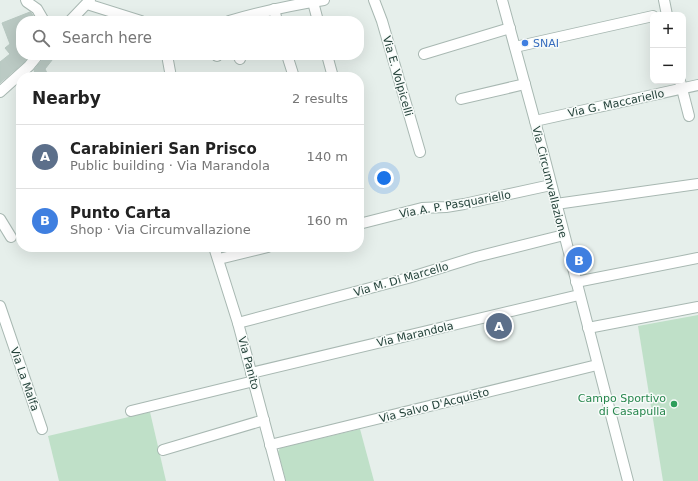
<!DOCTYPE html>
<meta charset="utf-8">
<style>
:root{--surface:#fff;--page:#f2f2f2;--text:#222;--muted:#767676;--line:#e0e0e0;--accent:#804e3d}
body{margin:0;font-family:"DejaVu Sans",sans-serif;background:var(--page);color:var(--text)}
.controls{position:absolute;right:12px;top:12px;display:grid;overflow:hidden;border-radius:8px;box-shadow:0 4px 16px #0002}
.controls button{width:36px;height:36px;display:grid;place-items:center;padding:0;border:0;border-bottom:1px solid var(--line);background:var(--surface);color:var(--text);font:20px sans-serif}
.you{position:absolute;left:384px;top:178px;width:14px;height:14px;margin:-10px;border:3px solid #fff;border-radius:50%;background:#1a73e8;box-shadow:0 0 0 6px #1a73e833}
.badge{display:grid;place-items:center;width:26px;height:26px;border-radius:50%;background:var(--accent);color:#fff;font-size:13px;font-weight:700}
.pin{position:absolute;translate:-50% -50%;border:2px solid #fff;box-shadow:0 1px 4px #0006}
.list{margin:0;padding:0;list-style:none}
h2{display:flex;justify-content:space-between;align-items:center;height:52px;margin:0;padding:0 16px;font-size:17px}
h2 small{font-size:13px;font-weight:400;color:var(--muted)}
.list li{display:grid;grid-template-columns:26px 1fr auto;gap:12px;align-items:center;box-sizing:border-box;height:64px;padding:0 16px;border-top:1px solid var(--line)}
.list b{display:block;font-size:15px;white-space:nowrap}
.list p{margin:0;font-size:13px;white-space:nowrap;color:var(--muted)}
.list em{font-size:13px;font-style:normal;color:var(--muted)}
.icon{flex:none;width:22px;height:22px;fill:none;stroke:currentColor;stroke-width:2;stroke-linecap:round;stroke-linejoin:round}
.map{position:relative;flex:none;width:698px;height:481px;overflow:hidden}
.search{position:absolute;background:var(--surface);box-shadow:0 4px 16px #0002;left:16px;top:16px;width:348px;height:44px;display:flex;align-items:center;gap:10px;box-sizing:border-box;padding:0 14px;border-radius:16px;color:var(--muted);font-size:15px}
.panel{position:absolute;background:var(--surface);box-shadow:0 4px 16px #0002;left:16px;top:72px;width:348px;height:180px;border-radius:16px}
.map>svg:first-child{display:block}
</style>
<div class="map">
<svg width="698" height="481" viewBox="0 0 698 481">
<rect width="100%" height="100%" fill="#e6efeb"/>
<!-- green -->
<g fill="#bfe0c8">
<path d="M698,315v166h-35l-25,-155z"/>
<path d="M150,412l16,69h-107l-11,-45z"/>
<path d="M360,429l14,52h-88l-8,-29 2,-4z"/>
</g>
<!-- building -->
<g fill="#bbcac4" stroke="#b8c9c2">
<path d="M30,12l2,2 4,7h-15v34h9l-6,7 -24,21v-21l10,-8 -5,-6 5,-4 -8,-21z"/>
<path d="M44,55h12l-11,14 4,8h-13l-2,-7 9,-11z"/>
</g>
<g fill="none" stroke-linecap="round" stroke-linejoin="round">
<!-- minor casing -->
<g stroke="#a8b8b2" stroke-width="12">
<g id="minor">
<path d="M26,0l1,2 10,7 7,12"/>
<path d="M374,0l8,21 38,131"/>
<path d="M502,0l33,121 93,360"/>
<path d="M664,0l3,15"/>
<path d="M313,2l5,19"/>
<path d="M87,4l54,17"/>
<path d="M274,9l3,12"/>
<path d="M70,21l20,-21"/>
<path d="M229,21c31,-9 63,-16 95,-21"/>
<path d="M515,47l138,-31"/>
<path d="M424,54l86,-26"/>
<path d="M167,55l4,22"/>
<path d="M217,55v1"/>
<path d="M238,55l2,4"/>
<path d="M287,55l7,22"/>
<path d="M327,55l6,22"/>
<path d="M680,81l9,35"/>
<path d="M0,92l29,-26 9,-11"/>
<path d="M461,99l64,-15"/>
<path d="M535,121l163,-36"/>
<path d="M556,204l142,-20"/>
<path d="M0,219l11,18"/>
<path d="M359,224l63,-16 24,-1 18,-3 87,-19"/>
<path d="M214,247l24,76 42,158"/>
<path d="M219,259l49,-12"/>
<path d="M576,282l122,-24"/>
<path d="M0,306l42,123"/>
<path d="M238,323l170,-45 68,-21 88,-22"/>
<path d="M588,328l110,-21"/>
<path d="M251,373l328,-78"/>
<path d="M131,411l123,-30"/>
<path d="M270,445l327,-80"/>
<path d="M163,450l101,-30"/>
</g>
</g>
<!-- minor -->
<use href="#minor" stroke="#fff" stroke-width="10"/>
</g>
<!-- markers -->
<circle fill="#3f7fe0" stroke="#f7fbf9" stroke-width="1.5" cx="525" cy="43" r="4"/>
<circle fill="#2e9e5b" stroke="#f7fbf9" stroke-width="1.5" cx="674" cy="404" r="4"/>
<g text-anchor="middle" stroke-width="3" stroke-linejoin="round" paint-order="stroke">
<!-- shop labels -->
<g font-size="11" fill="#366cbe" stroke="#f7fbf9" text-anchor="start">
<text x="533" y="47">SNAI</text>
</g>
<!-- street labels -->
<g font-size="11" fill="#24423a" stroke="#f7fbf9">
<text transform="translate(398 76) rotate(74)" y="4">Via E. Volpicelli</text>
<text transform="translate(616 103) rotate(-12)" y="4">Via G. Maccariello</text>
<text transform="translate(550 182) rotate(76)" y="4">Via Circumvallazione</text>
<text transform="translate(455 204) rotate(-10)" y="4">Via A. P. Pasquariello</text>
<text transform="translate(401 279) rotate(-16)" y="4">Via M. Di Marcello</text>
<text transform="translate(415 334) rotate(-13)" y="4">Via Marandola</text>
<text transform="translate(249 363) rotate(75)" y="4">Via Panito</text>
<text transform="translate(25 379) rotate(71)" y="4">Via La Malfa</text>
<text transform="translate(434 405) rotate(-14)" y="4">Via Salvo D'Acquisto</text>
</g>
<!-- leisure labels -->
<g font-size="11" fill="#27864d" stroke="#f7fbf9" text-anchor="end">
<text x="666" y="402">Campo Sportivo<tspan x="666" dy="13">di Casapulla</tspan></text>
</g>
</g>
</svg>
<div class="controls">
<button>+</button>
<button>−</button>
</div>
<div class="you"></div>
<div class="pin badge" style="left:499px;top:326px;background:#5c6f8a">A</div>
<div class="pin badge" style="left:579px;top:260px;background:#3f7fe0">B</div>
<div class="search"><svg class="icon" aria-label="search" viewBox="0 0 24 24"><circle cx="10" cy="10" r="6"/><path d="M15 15l6 6"/></svg>Search here</div>
<section class="panel">
<h2>Nearby<small>2 results</small></h2>
<ul class="list">
<li><span class="badge" style="background:#5c6f8a">A</span><div><b>Carabinieri San Prisco</b><p>Public building · Via Marandola</p></div><em>140 m</em></li>
<li><span class="badge" style="background:#3f7fe0">B</span><div><b>Punto Carta</b><p>Shop · Via Circumvallazione</p></div><em>160 m</em></li>
</ul>
</section>
</div>
